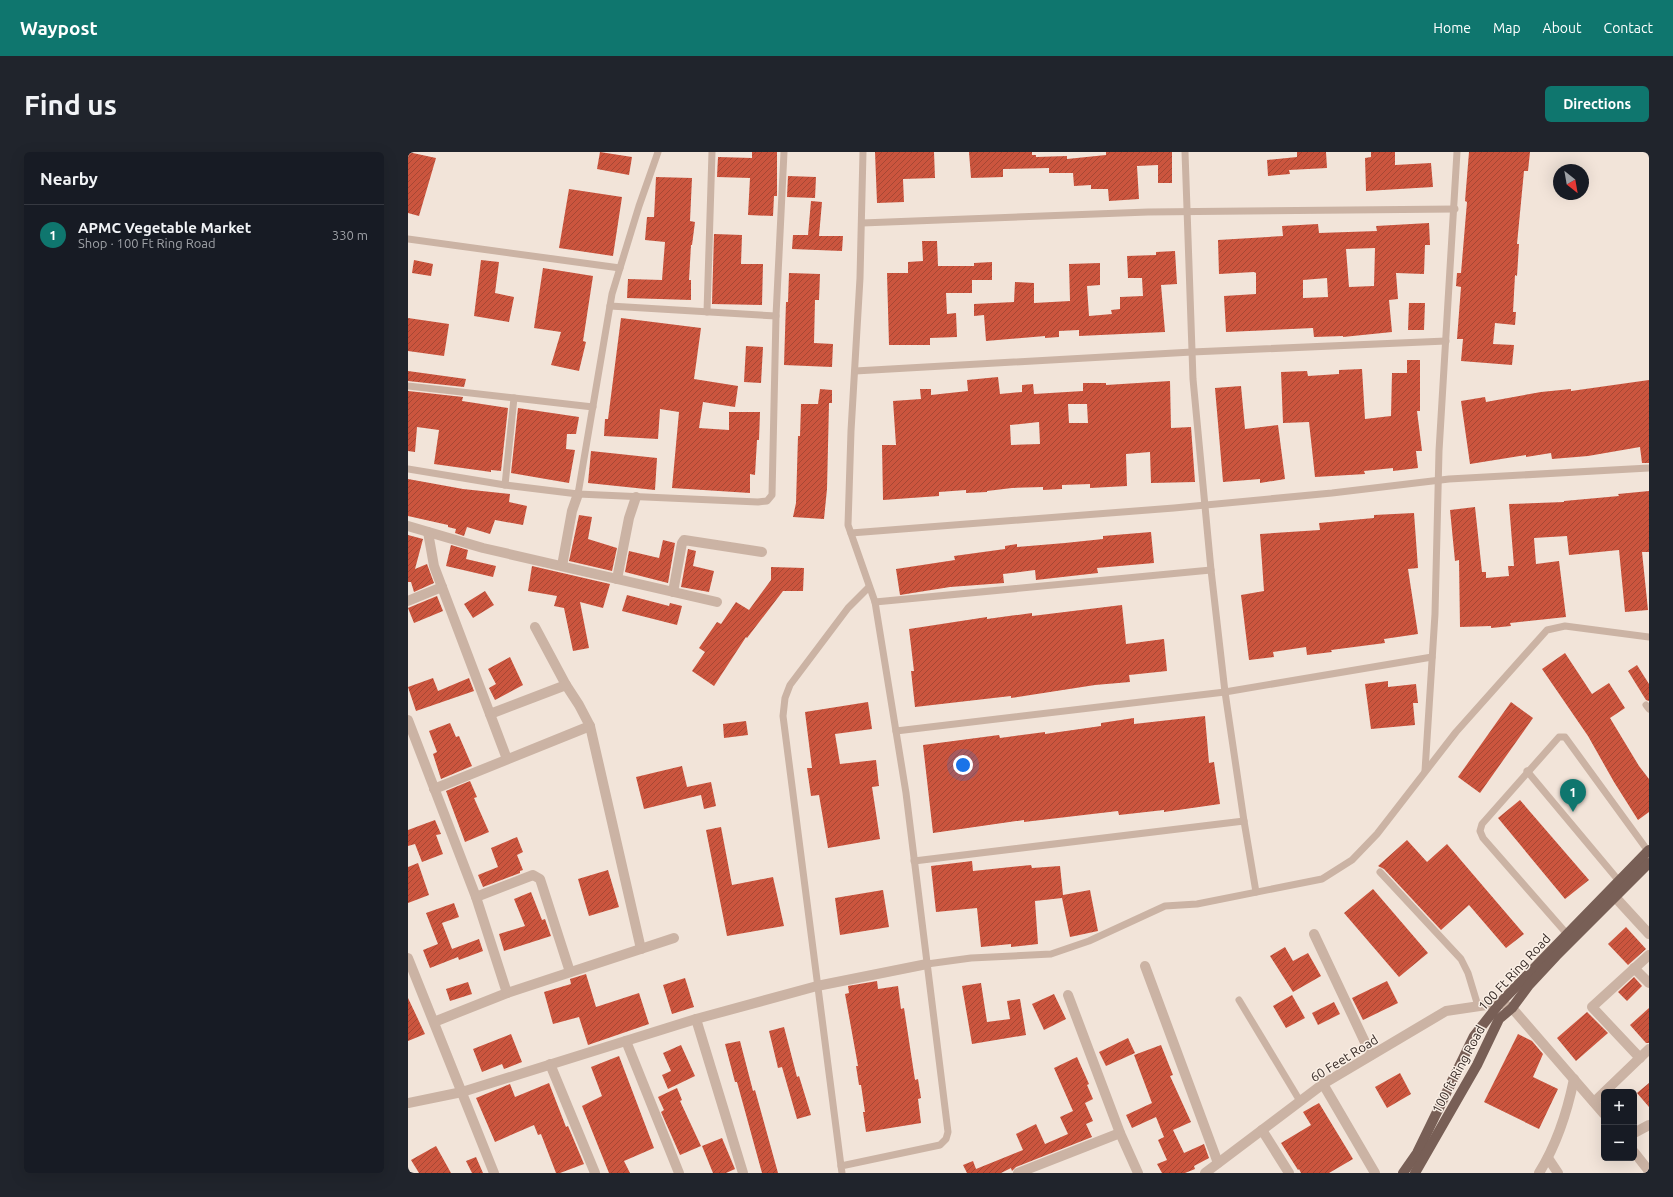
<!DOCTYPE html>
<meta charset="utf-8">
<style>
:root{--surface:#171b24;--page:#20242c;--text:#f1f3f6;--muted:#9ea1a6;--line:#363941;--accent:#0f766e}
body{margin:0;font-family:Ubuntu,sans-serif;background:var(--page);color:var(--text)}
.controls{position:absolute;right:12px;bottom:12px;display:grid;overflow:hidden;border-radius:6px;box-shadow:0 4px 16px #0002}
.controls button{width:36px;height:36px;display:grid;place-items:center;padding:0;border:0;border-bottom:1px solid var(--line);background:var(--surface);color:var(--text);font:20px sans-serif}
.compass{position:absolute;left:1145px;top:12px;width:36px;height:36px;border-radius:50%;background:var(--surface);box-shadow:0 4px 16px #0002;rotate:149deg}
.you{position:absolute;left:555px;top:613px;width:14px;height:14px;margin:-10px;border:3px solid #fff;border-radius:50%;background:#1a73e8;box-shadow:0 0 0 6px #1a73e833}
.badge{display:grid;place-items:center;width:26px;height:26px;border-radius:50%;background:var(--accent);color:#fff;font-size:13px;font-weight:700}
.pin{position:absolute;translate:-50% -33px;filter:drop-shadow(0 1px 2px #0008)}
.pin::after{content:'';position:absolute;top:21px;width:14px;height:12px;background:inherit;clip-path:polygon(0 0,100% 0,50% 100%)}
.list{margin:0;padding:0;list-style:none}
h2{display:flex;justify-content:space-between;align-items:center;height:52px;margin:0;padding:0 16px;font-size:17px}
h2 small{font-size:13px;font-weight:400;color:var(--muted)}
.list li{display:grid;grid-template-columns:26px 1fr auto;gap:12px;align-items:center;box-sizing:border-box;height:60px;padding:0 16px;border-top:1px solid var(--line)}
.list b{display:block;font-size:15px;white-space:nowrap}
.list p{margin:0;font-size:13px;white-space:nowrap;color:var(--muted)}
.list em{font-size:13px;font-style:normal;color:var(--muted)}
.map{position:relative;flex:none;width:1241px;height:1021px;overflow:hidden;border-radius:6px}
header{display:flex;align-items:center;gap:24px;box-sizing:border-box;height:56px;padding:0 20px;background:var(--accent);color:#fff}
header strong{font-size:19px}
nav{display:flex;gap:22px;margin-inline-start:auto;font-size:14px}
.intro{display:flex;align-items:center;justify-content:space-between;box-sizing:border-box;height:96px;padding:0 24px}
h1{margin:0;font-size:28px}
.button{padding:10px 18px;border-radius:6px;background:var(--accent);color:#fff;font-size:14px;font-weight:700}
main{display:flex;gap:24px;padding:0 24px}
aside{flex:1;background:var(--surface);border-radius:6px;box-shadow:0 4px 16px #0002}
.map>svg:first-child{display:block}
</style>
<header>
<strong>Waypost</strong>
<nav><a>Home</a><a>Map</a><a>About</a><a>Contact</a></nav>
</header>
<div class="intro"><h1>Find us</h1><a class="button">Directions</a></div>
<main>
<aside>
<h2>Nearby<small></small></h2>
<ul class="list">
<li><span class="badge">1</span><div><b>APMC Vegetable Market</b><p>Shop · 100 Ft Ring Road</p></div><em>330 m</em></li>
</ul>
</aside>
<div class="map">
<svg width="1241" height="1021" viewBox="0 0 1241 1021">
<defs>
<pattern id="building-hatch" width="6" height="6" patternUnits="userSpaceOnUse"><rect width="6" height="6" fill="#cb553e"/><path d="M-1 1l2-2M0 6l6-6M5 7l2-2" fill="none" stroke="#a64734"/></pattern>
</defs>
<rect width="100%" height="100%" fill="#f2e4d9"/>
<!-- building -->
<g fill="url(#building-hatch)" fill-rule="evenodd">
<path d="M0,0l28,6 -17,58 -11,-3z"/>
<path d="M192,0l32,5 -3,18 -32,-6z"/>
<path d="M344,0h25v44h-3l-1,20 -25,-1 2,-37 -33,-1 1,-20 34,1z"/>
<path d="M467,0h59l1,26 -32,1 1,23 -27,1z"/>
<path d="M561,0h63v3h4v2l31,-1v3l39,-4v-3h66v31h-14v-18l-21,1 2,33 -30,2 -1,-12h-17v-4l-17,1 -1,-13h-24v-5l-46,1v8l-32,1z"/>
<path d="M889,0h29l1,16 -38,2 1,4 -22,2 -1,-16 30,-3z"/>
<path d="M963,0h24v13l36,-2 2,24 -67,4 -1,-33 6,-1z"/>
<path d="M1061,0h61l-2,19h-4l-7,73h2l-2,32 -2,-1 -2,37h3l-1,13 -20,-2 -2,21 21,1 -2,20 -51,-4 2,-22h-6l4,-52 -5,-1 1,-13h4l6,-71 -2,-1z"/>
<path d="M380,24l28,1 -1,21 -28,-1z"/>
<path d="M248,25l36,1 -2,43 5,1 -3,23h-1l-2,35h2v20l-64,-2 1,-19 34,1 3,-38 -20,-2 2,-23h7z"/>
<path d="M161,37l53,8 -9,59 -54,-8z"/>
<path d="M403,49l11,1 -3,34h24l-1,15 -50,-2 1,-14h15z"/>
<path d="M1021,71l1,22h-5l-1,29 -28,-1 2,26 -9,1 3,32 -49,5v-1l-29,1 -1,-9 -87,4 -2,-36 32,-2v-21l-2,-1 -35,2 -1,-34 65,-4 -1,-10 36,-2 1,9 58,-2 -1,-5zM967,96l-1,38 -25,1 -3,-38zM919,126l1,19 -25,1v-18z"/>
<path d="M306,82l28,1 -1,29h22l-1,41 -50,-1z"/>
<path d="M514,89h15l1,25h36v-3l18,-1v18h-20v13h-26l1,21 9,-1 1,24 -27,1v7h-41l-2,-72h21v-11l15,-1z"/>
<path d="M767,99l2,33 -16,1 4,47 -86,4v-6l-20,1v6l-14,1v-2l-59,5 -2,-26 -10,1v-12l40,-2 1,-20 19,1v20l36,-2 -1,-37 31,-1v22l-13,1 2,30 23,-2 -1,-4 9,-1v-12l23,-1 -1,-18h-14l-1,-22 29,-1v-3z"/>
<path d="M6,108l19,4 -2,12 -19,-3z"/>
<path d="M73,108l18,2 -4,31 19,4 -5,25 -35,-6z"/>
<path d="M135,116l50,8 -10,65 3,1 -7,29 -28,-6 10,-33 -27,-4z"/>
<path d="M381,121l31,1 -1,26h-4l-1,43 19,1 -1,23 -48,-2 2,-63h2z"/>
<path d="M1001,151h16l-1,27h-16z"/>
<path d="M0,166l41,6 -5,32 -36,-5z"/>
<path d="M213,166l80,10 -7,51 44,7 -3,21 -32,-5 -4,26 30,2v-18h31l-1,28h-2l-2,35 -5,-1v19l-78,-5 7,-76 -19,-3 -2,30 -54,-3 1,-17h3z"/>
<path d="M338,194l17,1 -2,36 -17,-1z"/>
<path d="M999,208h13v51h-3l5,40h-6l2,17 -25,3v-3l-29,3 1,3 -50,3 -6,-55 -26,1 -2,-51 26,-1 1,5 31,-2v-4l23,-1 3,50 26,-3 1,-43h15z"/>
<path d="M0,219l58,8 -2,8 -56,-6z"/>
<path d="M590,225l2,17 22,-2v-7l11,-1 1,10 49,-3v-8h23v2l64,-4 1,47 20,-1 4,55 -44,1 -1,-31 -24,2 1,32 -37,2v-4l-28,1v4l-19,1v-3l-31,1 -25,3v1l-21,1v-3l-27,2v4l-56,4 -1,-55h14l-3,-44 28,-2 -1,-10h11v6l37,-4 -1,-11zM660,252h19l1,19h-19zM631,270l1,22 -29,1 -1,-20z"/>
<path d="M1241,228v83h-7l-2,-16 -52,9 -36,3 -1,-6 -25,4v-2l-56,9 -9,-63 24,-4 1,5 55,-10 30,-3v2z"/>
<path d="M833,234l4,43 33,-4 7,54 -25,4v-4l-37,3 -8,-94z"/>
<path d="M412,237l12,1v13h-3l-2,86 -3,30 -31,-2 3,-14 2,-67h2l1,-32h17z"/>
<path d="M0,239l55,6 -1,4 46,7 -7,63 -10,-1v2l-57,-8 5,-34 -22,-3 -2,25 -7,-1z"/>
<path d="M110,256l61,9 -3,17h-9l-1,15 9,1 -6,33 -58,-10z"/>
<path d="M183,299l66,7 -2,32 -67,-7z"/>
<path d="M0,327l55,10 47,5 -1,8 18,4 -4,19 -28,-5 -5,14 -23,-7 -3,9 -9,-3 1,-4 -8,-2v-2l-40,-9z"/>
<path d="M1241,339v61h-7l6,58 -23,2 -6,-62 -50,5 -2,-19 -33,2 2,26 23,-3 7,56 -56,6 1,3 -20,2v-2l-31,1 -1,-67 -4,1 -5,-51 25,-3 7,65h4v6l23,-2 -1,-10h6l-5,-62 55,-2v-1l55,-5 -1,-2z"/>
<path d="M1006,361l4,55 -10,1 10,65 -34,5 1,4 -54,7 1,2 -25,3 -1,-8 -33,5 1,5 -25,3 -8,-65 23,-4 -4,-57 60,-4 -1,-7 55,-5v-3z"/>
<path d="M171,363l13,2 -4,22 29,9 -5,23 -43,-10z"/>
<path d="M743,380l3,31 -57,5 1,5 -62,7 -1,-10 -32,4 1,9 -54,4 -50,8 -4,-26 59,-9 -1,-4 51,-7v-3l12,-2v3l48,-4 38,-4v-3z"/>
<path d="M0,383l15,4 -8,30 12,-5 7,19 -20,9 -3,-10h-3z"/>
<path d="M255,388l12,3 -7,40 -43,-11 4,-21 30,7z"/>
<path d="M43,393l17,5 -2,9 30,7 -3,11 -47,-11z"/>
<path d="M280,397l8,2 -3,15 21,5 -5,21 -28,-5z"/>
<path d="M124,414l78,18 -7,24 -23,-6 9,46 -16,3 -9,-43 -10,-2 3,-10 -29,-5z"/>
<path d="M363,415l33,1 -1,23h-20l-36,47 -1,-1 -32,49 -22,-15 13,-19 -6,-4 18,-26 4,2 15,-22 13,8 22,-30z"/>
<path d="M77,439l9,14 -21,13 -9,-14z"/>
<path d="M219,443l42,11 1,-3 12,3 -5,19 -55,-14z"/>
<path d="M29,444l6,15 -29,12 -6,-15z"/>
<path d="M714,453l4,39 38,-5 3,32 -38,4 1,7 -35,3 -84,13v-2l-96,11 -4,-36h3l-5,-42 78,-12v2l45,-6v3z"/>
<path d="M1157,501l27,41 17,-11 16,25 -15,10 29,48 10,13v33l-11,8 -24,-38 -26,-46 -46,-67z"/>
<path d="M102,505l13,28 -28,15 -6,-12 7,-4 -8,-15z"/>
<path d="M1229,513l12,19v17l-3,-1 -18,-29z"/>
<path d="M25,526l5,13 31,-13 5,13 -58,20 -8,-24z"/>
<path d="M980,529v6l28,-3 2,19h-5l2,22 -44,4 -6,-45z"/>
<path d="M460,550l4,27 -37,5 5,30 36,-4 3,26 -7,1 8,52 -52,9 -9,-53 -8,1 -4,-28h5l-7,-56z"/>
<path d="M1103,550l22,16 -53,75 -22,-16z"/>
<path d="M797,564l4,47 5,-1 6,42 -56,8v-2l-45,5 -1,-4 -94,11v-2l-91,13 -10,-88 76,-10 1,3 45,-6v2l56,-8v-3l33,-5v6z"/>
<path d="M338,569l2,14 -24,3 -1,-14z"/>
<path d="M42,571l6,14 3,-1 13,30 -31,13 -8,-25 4,-2 -8,-21z"/>
<path d="M274,614l5,21 24,-5 5,24 -12,3 -3,-14 -57,14 -8,-32z"/>
<path d="M62,629l7,16 -3,1 15,34 -24,10 -19,-51z"/>
<path d="M1112,648l69,80 -24,19 -67,-81z"/>
<path d="M27,668l6,14 -5,1 7,19 -21,8 -7,-18 -7,2v-16z"/>
<path d="M313,675l11,58 41,-8 11,49 -57,10 -21,-106z"/>
<path d="M109,685l6,15 -6,3 6,15 -3,1v2l-37,14 -5,-12 20,-8 -7,-19z"/>
<path d="M999,688l20,22 20,-18 77,90 -18,14 -37,-43 -28,25 -57,-61 -6,-3z"/>
<path d="M564,709l1,10 58,-6 1,3 28,-2 3,29 27,-5 8,41 -28,6 -8,-39 -27,3 3,43 -27,3v-3l-30,3 -4,-39 -41,4 -5,-46z"/>
<path d="M10,711l11,32 -21,8v-36z"/>
<path d="M200,718l11,37 -30,9 -11,-37z"/>
<path d="M965,737l55,64 -29,24 -55,-64z"/>
<path d="M475,738l6,37 -49,8 -5,-37z"/>
<path d="M123,740l11,28 3,-1 6,17 -47,15 -5,-17 26,-8 -11,-27z"/>
<path d="M46,751l5,14 -17,6 10,26 27,-10 4,12 -24,9 -1,-3 -28,11 -7,-18 15,-6 -12,-31z"/>
<path d="M1218,775l20,22 -18,16 -20,-21z"/>
<path d="M877,795l8,14 15,-8 13,23 -28,16 -23,-36z"/>
<path d="M178,822l10,33 43,-14 10,31 -61,21 -9,-28 -26,7 -9,-32 27,-8 -1,-5z"/>
<path d="M1226,825l8,9 -15,15 -9,-9z"/>
<path d="M277,826l9,29 -22,7 -9,-29z"/>
<path d="M469,829l1,8 20,-3 3,23 3,-1 11,72 3,-1 3,19 -3,1 3,24 -55,9 -3,-20h2l-4,-27h-2l-3,-19h2l-13,-72 4,-1 -1,-7z"/>
<path d="M979,829l11,22 -35,17 -11,-22z"/>
<path d="M60,830l4,12 -22,7 -4,-12z"/>
<path d="M573,831l6,39 23,-3 -3,-18 13,-2 6,36 -54,9 -10,-58z"/>
<path d="M646,842l12,25 -22,11 -12,-26z"/>
<path d="M884,843l13,23 -19,10 -13,-22z"/>
<path d="M0,846l17,36 -17,7z"/>
<path d="M926,850l6,12 -22,11 -6,-12z"/>
<path d="M1241,856v35h-3l-16,-18z"/>
<path d="M1179,860l21,21 -32,28 -19,-23z"/>
<path d="M376,875l13,50 2,-1 12,39 -14,4 -15,-52 -4,1 -9,-37z"/>
<path d="M103,882l11,28 -18,7 -2,-5 -20,8 -9,-23z"/>
<path d="M1110,882l14,7 11,13 -10,23 25,12 -19,40 -55,-27z"/>
<path d="M720,886l7,15 -29,13 -7,-14z"/>
<path d="M332,889l13,50 2,-1 23,83h-16l-25,-91h-2l-10,-38z"/>
<path d="M273,893l14,31 -27,13 -6,-14 9,-4 -8,-18z"/>
<path d="M753,893l12,30 -3,1 21,46 -18,8 11,23 20,-9 5,14 -15,8 1,3 -10,4h-23l-5,-9 10,-4 -9,-20 6,-3 -8,-20 -24,11 -6,-13 26,-12 -18,-48z"/>
<path d="M211,904l35,92 -30,13 6,12h-21l-27,-67 20,-10 -11,-29z"/>
<path d="M669,905l12,27 -2,1 6,14 -8,4 8,18 -7,3 6,13 -76,30 -4,4 -1,-3 -10,5h-34l-4,-8 10,-4 3,8 47,-19 -7,-16 20,-10 9,20 23,-10 -8,-17 13,-6 -19,-43z"/>
<path d="M992,921l11,21 -24,14 -12,-21z"/>
<path d="M141,931l17,44 2,-1 16,38 -24,9h-4l-15,-39 -3,1 -4,-10 -39,17 -19,-44 34,-14 5,13z"/>
<path d="M1241,931v24l-12,-14z"/>
<path d="M269,936l5,12 -2,1 21,45 -21,9 -19,-43 3,-2 -6,-13z"/>
<path d="M911,951l34,56 -24,14h-28l-2,-4 -1,1 -17,-27 30,-18 -8,-13z"/>
<path d="M314,986l13,31 -9,4h-13l-11,-27z"/>
<path d="M28,994l15,27h-32l-8,-13z"/>
<path d="M68,1005l7,16h-11l-6,-12z"/>
</g>
<g fill="none" stroke-linecap="round" stroke-linejoin="round">
<!-- service -->
<g stroke="#cbb3a4" stroke-width="7">
<path d="M777,0l8,227 18,191 14,122 19,129 12,71"/>
<path d="M454,71l286,-11 307,-3"/>
<path d="M0,87l212,29"/>
<path d="M202,154l166,10"/>
<path d="M299,160l5,-160"/>
<path d="M447,219l337,-19 254,-11"/>
<path d="M0,234l185,21"/>
<path d="M0,317l97,16 73,9 180,8 9,-1 5,-6 4,-179 8,-164"/>
<path d="M97,333l9,-87"/>
<path d="M170,342l34,-200 27,-88 19,-54"/>
<path d="M443,381l323,-25 158,-15 117,-14 200,-11"/>
<path d="M467,450l336,-32"/>
<path d="M1238,553l3,4"/>
<path d="M488,579l329,-39 207,-35"/>
<path d="M1017,619l10,-157 4,-163 18,-299"/>
<path d="M1119,619l92,110"/>
<path d="M506,709l330,-40"/>
<path d="M972,720l81,87 7,14 10,33"/>
<path d="M1159,782l-84,-96 -3,-7 2,-7 77,-87h6l83,114"/>
<path d="M519,812l44,-6 80,-4 38,-13 76,-35 32,-2 125,-25 30,-19 25,-26 79,-102 91,-102 18,-4 84,11"/>
<path d="M831,848l61,101"/>
<path d="M433,1014l-58,-450 2,-18 5,-13 58,-77 21,-21"/>
<path d="M434,1021l-1,-7 99,-21 6,-6 2,-7 -42,-339 -31,-191 -27,-77 3,-94 9,-153 3,-126"/>
</g>
<!-- minor -->
<g stroke="#cbb3a4" stroke-width="10">
<path d="M0,374l75,22 234,54"/>
<path d="M20,380l6,34 73,193"/>
<path d="M154,414l10,-55 6,-17"/>
<path d="M209,427l12,-61 7,-21"/>
<path d="M265,440l9,-49 2,-3 78,12"/>
<path d="M0,449l34,-14"/>
<path d="M127,475l31,58 13,20 11,21 51,223"/>
<path d="M82,562l76,-29"/>
<path d="M0,568l68,177 31,96 -73,29"/>
<path d="M26,637l156,-63"/>
<path d="M68,745l57,-22 7,4 30,93"/>
<path d="M1207,745l34,37"/>
<path d="M906,782l57,121"/>
<path d="M0,806l86,215"/>
<path d="M737,814l73,197"/>
<path d="M1226,816l15,15"/>
<path d="M99,841l167,-55"/>
<path d="M660,843l52,138 18,40"/>
<path d="M1104,856l92,106"/>
<path d="M288,867l47,154"/>
<path d="M218,889l53,132"/>
<path d="M1232,906l-48,-51 57,-52"/>
<path d="M142,912l45,109"/>
<path d="M915,932l52,89"/>
<path d="M1186,950l55,-53"/>
<path d="M0,951l54,-11 234,-73 121,-33 110,-22"/>
<path d="M854,978l27,43"/>
<path d="M1226,981l15,-8"/>
<path d="M1226,1000l15,19"/>
<path d="M1140,1006l10,15"/>
<path d="M610,1021l102,-40"/>
<path d="M1131,1021c18,-29 28,-60 35,-94"/>
</g>
<!-- tertiary -->
<path stroke="#cbb3a4" stroke-width="10" d="M797,1021l118,-89 123,-73 54,-8 12,5"/>
<!-- primary -->
<g stroke="#785f56" stroke-width="10">
<path d="M995,1021l14,-20 57,-117 26,-33 149,-153"/>
<path d="M1007,1021l62,-108 22,-46 13,-11 17,-23 27,-29 93,-93"/>
</g>
</g>
<g text-anchor="middle" stroke-width="3" stroke-linejoin="round" paint-order="stroke">
<!-- street labels -->
<g font-size="13" fill="#362a26" stroke="#faefe5">
<text transform="translate(1106 820) rotate(-47)" y="5">100 Ft Ring Road</text>
<text transform="translate(936 906) rotate(-32)" y="5">60 Feet Road</text>
<text transform="translate(1050 917) rotate(-62)" y="5">100 ft Ring Road</text>
</g>
</g>
</svg>
<div class="controls">
<button>+</button>
<button>−</button>
</div>
<svg class="compass" viewBox="-18 -18 36 36"><path d="M0-13l5 13h-10z" fill="#e53935"/><path d="M0 13l5-13h-10z" fill="#9ea1a6"/></svg>
<div class="you"></div>
<div class="pin badge" style="left:1165px;top:660px">1</div>
</div>
</main>
